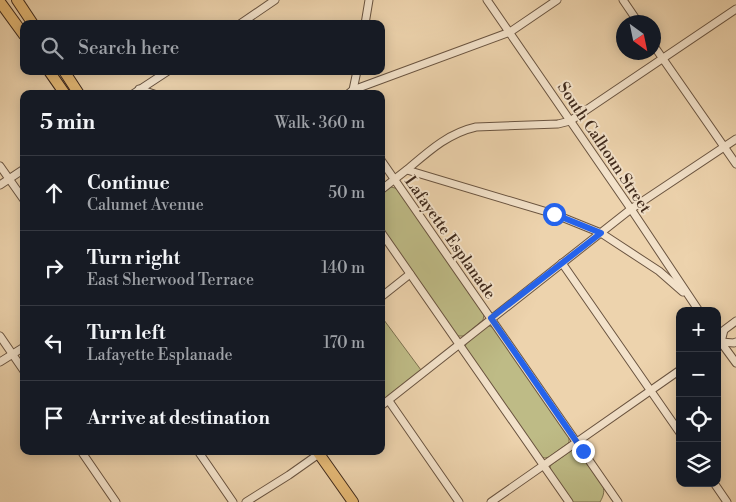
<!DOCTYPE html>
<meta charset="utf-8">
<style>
:root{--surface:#171b24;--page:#242831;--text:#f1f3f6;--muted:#9ea1a6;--line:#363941}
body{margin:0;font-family:"Libre Bodoni",serif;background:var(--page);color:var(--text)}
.controls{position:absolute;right:15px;bottom:15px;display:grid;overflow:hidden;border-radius:10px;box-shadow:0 2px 12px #0003}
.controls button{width:45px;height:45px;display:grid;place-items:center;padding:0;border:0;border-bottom:1px solid var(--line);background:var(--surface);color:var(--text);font:25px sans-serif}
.compass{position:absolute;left:616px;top:15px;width:45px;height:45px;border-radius:50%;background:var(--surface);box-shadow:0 2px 12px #0003;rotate:147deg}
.stop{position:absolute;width:15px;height:15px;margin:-11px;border:4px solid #2563eb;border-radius:50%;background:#fff}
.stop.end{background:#2563eb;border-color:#fff;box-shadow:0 1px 5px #0008}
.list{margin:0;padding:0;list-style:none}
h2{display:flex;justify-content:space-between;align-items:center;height:65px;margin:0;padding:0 20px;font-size:21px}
h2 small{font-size:16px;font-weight:400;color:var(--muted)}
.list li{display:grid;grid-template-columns:32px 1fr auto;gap:15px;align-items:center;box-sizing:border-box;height:75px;padding:0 20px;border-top:1px solid var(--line)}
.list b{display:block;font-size:19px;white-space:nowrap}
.list p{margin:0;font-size:16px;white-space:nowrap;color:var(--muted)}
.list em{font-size:16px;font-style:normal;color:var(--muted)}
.icon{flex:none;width:28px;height:28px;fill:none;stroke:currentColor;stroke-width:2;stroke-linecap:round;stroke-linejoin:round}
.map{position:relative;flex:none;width:736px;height:502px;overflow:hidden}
.search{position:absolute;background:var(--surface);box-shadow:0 2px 12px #0003;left:20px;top:20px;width:365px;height:55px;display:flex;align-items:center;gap:12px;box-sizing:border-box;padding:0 18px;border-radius:10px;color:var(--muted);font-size:19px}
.panel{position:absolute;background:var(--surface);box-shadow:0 2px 12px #0003;left:20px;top:90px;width:365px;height:365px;border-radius:10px}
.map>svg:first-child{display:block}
</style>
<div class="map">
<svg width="736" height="502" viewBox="0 0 736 502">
<rect width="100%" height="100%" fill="#edd3ad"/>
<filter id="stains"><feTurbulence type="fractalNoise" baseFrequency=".004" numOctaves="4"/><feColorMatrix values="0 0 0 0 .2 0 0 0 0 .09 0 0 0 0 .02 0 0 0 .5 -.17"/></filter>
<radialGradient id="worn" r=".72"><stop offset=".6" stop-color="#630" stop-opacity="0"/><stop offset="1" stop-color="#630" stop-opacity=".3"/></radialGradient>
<!-- green -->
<g fill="#bebb86" stroke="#7e7250">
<path d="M391,187l4,1 3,2 86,125 -1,5 -19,16h-7l-3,-3 -73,-104v-35z"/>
<path d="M381,316l40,54 -40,31z"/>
<path d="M490,326l4,2 75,108v6l-2,2 -18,13 -4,1 -4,-1 -74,-106 -2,-5 2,-3 19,-16z"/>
<path d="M572,450h6l24,33c3,8 2,12 -2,19h-28l-21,-30 -1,-5 1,-2z"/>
</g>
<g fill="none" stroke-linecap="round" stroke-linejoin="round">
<!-- minor casing -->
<g stroke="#6a5440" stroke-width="9">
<g id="minor">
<path d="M487,0l144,209 68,102"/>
<path d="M623,0l15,22"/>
<path d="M240,24l35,-24"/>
<path d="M365,24l4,-24"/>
<path d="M654,46l82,118"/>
<path d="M139,89l15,5"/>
<path d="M353,90l4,-19"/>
<path d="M133,94l35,-23"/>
<path d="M348,94l5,-4 157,-58 47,-32"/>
<path d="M381,160l237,342"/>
<path d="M0,166l24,34"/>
<path d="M407,170l147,44 47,19 58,38 24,21"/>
<path d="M0,185l24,-16"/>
<path d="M381,190c10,-8 19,-15 28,-22 21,-18 40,-35 67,-41l82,-3 12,-3 166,-112"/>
<path d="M381,232l188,270"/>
<path d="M562,263l118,170"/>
<path d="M381,297l29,-23"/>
<path d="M0,336l24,35"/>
<path d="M717,337l19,26"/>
<path d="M721,342l3,-12 12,-9"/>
<path d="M721,342l13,1 2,-1"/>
<path d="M0,362l24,-15"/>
<path d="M389,401l70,101"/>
<path d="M381,406l250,-197 105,-70"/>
<path d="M81,451l35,51"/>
<path d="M198,451l35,51"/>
<path d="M714,483l13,19"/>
<path d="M246,502l43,-27 34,-24"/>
<path d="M491,502l189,-132"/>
</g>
</g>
<!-- highway casing -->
<g stroke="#3f291b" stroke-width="12">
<g id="highway">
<path d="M17,0l16,24"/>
<path d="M0,2l24,33"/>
<path d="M49,71l16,23"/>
<path d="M64,71l15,23"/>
<path d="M317,451l36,51"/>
</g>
</g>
<!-- minor -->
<use href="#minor" stroke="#f3e2ca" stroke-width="7"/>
<!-- highway -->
<use href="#highway" stroke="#e6ba76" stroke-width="10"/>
</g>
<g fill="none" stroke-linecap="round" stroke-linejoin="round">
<!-- route -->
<path stroke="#2563eb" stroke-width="6" d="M554,214l47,19 -110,85 92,133"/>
</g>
<g text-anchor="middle" stroke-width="4" stroke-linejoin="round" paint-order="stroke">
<!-- street labels -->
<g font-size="16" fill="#3f291b" stroke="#f3e2ca">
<text transform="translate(605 147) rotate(56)" y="6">South Calhoun Street</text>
<text transform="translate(451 237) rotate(55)" y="6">Lafayette Esplanade</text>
</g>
</g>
<rect width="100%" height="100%" filter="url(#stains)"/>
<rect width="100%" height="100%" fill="url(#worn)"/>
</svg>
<div class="controls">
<button>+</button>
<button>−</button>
<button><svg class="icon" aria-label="locate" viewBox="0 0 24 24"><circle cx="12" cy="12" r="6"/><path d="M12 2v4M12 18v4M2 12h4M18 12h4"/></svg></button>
<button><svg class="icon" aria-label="layers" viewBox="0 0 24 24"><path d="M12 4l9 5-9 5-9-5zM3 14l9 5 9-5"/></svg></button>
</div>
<svg class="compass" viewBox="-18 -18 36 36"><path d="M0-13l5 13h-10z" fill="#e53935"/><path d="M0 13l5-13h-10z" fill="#9ea1a6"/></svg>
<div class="stop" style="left:554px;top:214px"></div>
<div class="stop end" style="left:583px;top:451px"></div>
<div class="search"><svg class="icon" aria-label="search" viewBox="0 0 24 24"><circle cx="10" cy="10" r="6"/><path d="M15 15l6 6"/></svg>Search here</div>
<section class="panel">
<h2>5 min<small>Walk · 360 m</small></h2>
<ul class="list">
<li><svg class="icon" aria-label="ahead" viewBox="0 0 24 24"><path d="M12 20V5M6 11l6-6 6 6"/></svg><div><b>Continue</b><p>Calumet Avenue</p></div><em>50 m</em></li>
<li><svg class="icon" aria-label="right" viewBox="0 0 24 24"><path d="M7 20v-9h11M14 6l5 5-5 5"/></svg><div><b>Turn right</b><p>East Sherwood Terrace</p></div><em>140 m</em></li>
<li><svg class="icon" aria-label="left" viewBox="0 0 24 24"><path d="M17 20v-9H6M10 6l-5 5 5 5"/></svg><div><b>Turn left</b><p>Lafayette Esplanade</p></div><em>170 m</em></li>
<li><svg class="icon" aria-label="arrive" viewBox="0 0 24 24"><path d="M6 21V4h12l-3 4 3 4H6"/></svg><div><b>Arrive at destination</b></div></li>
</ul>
</section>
</div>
